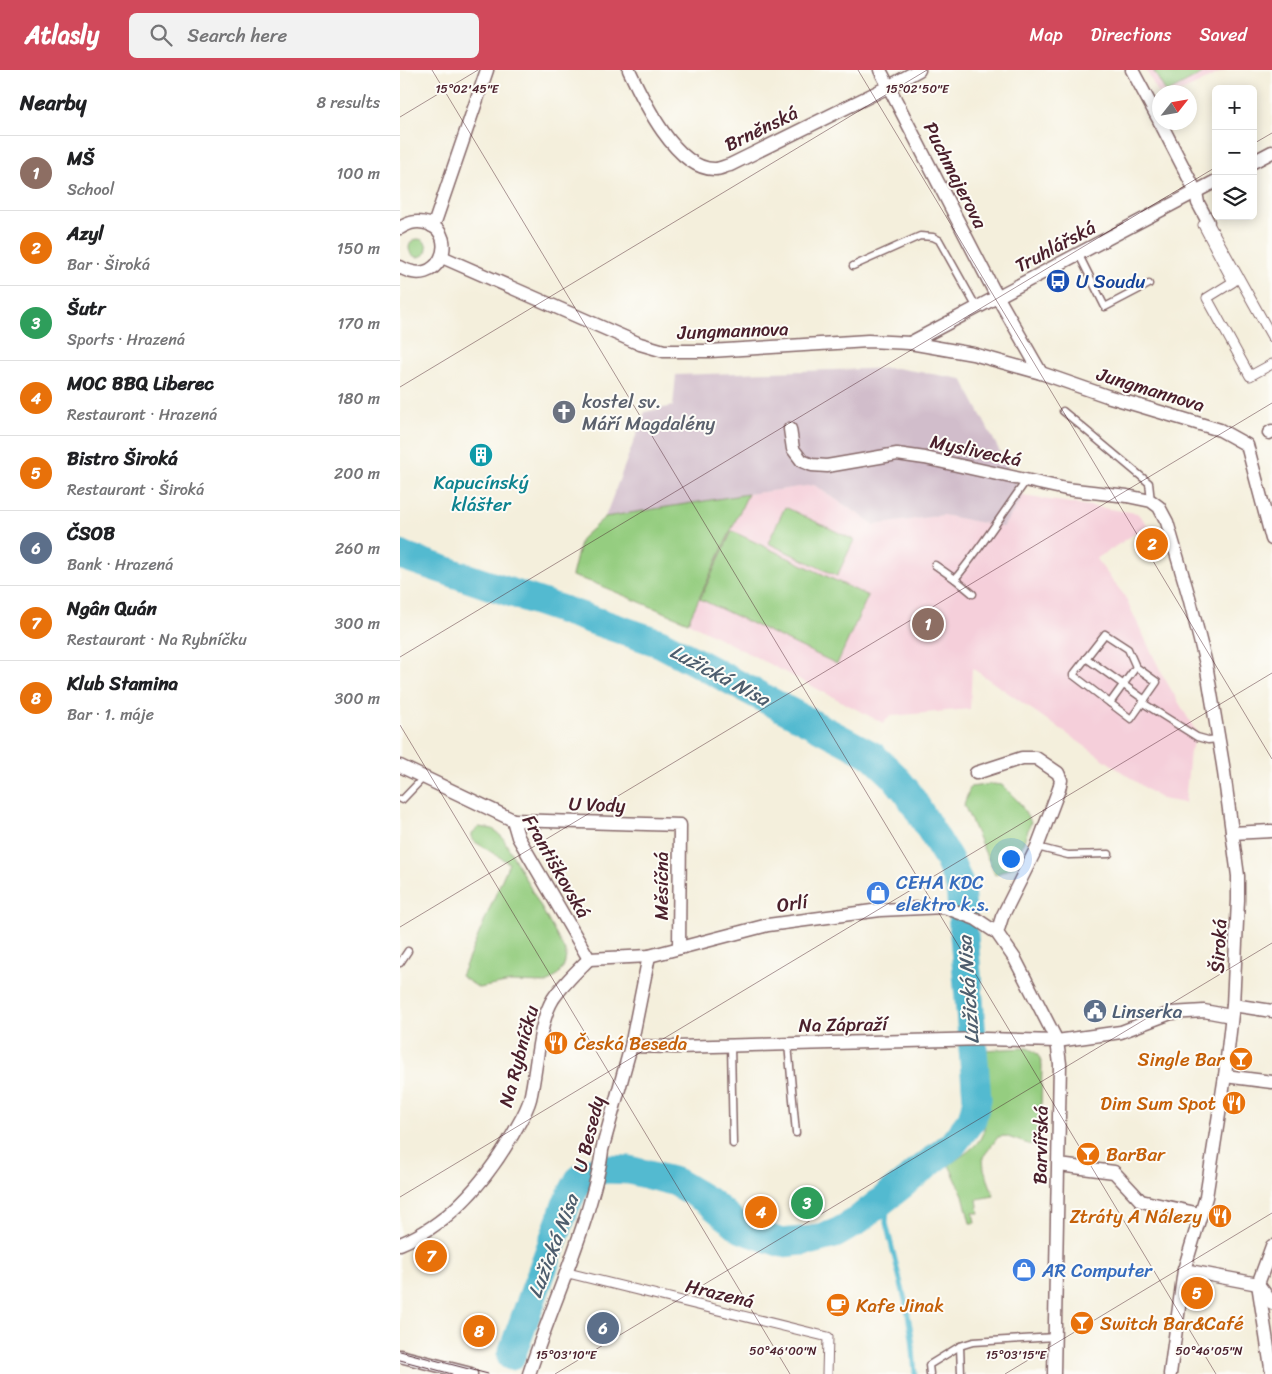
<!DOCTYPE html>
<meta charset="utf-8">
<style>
:root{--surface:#fff;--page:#f2f2f2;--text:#202124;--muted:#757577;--line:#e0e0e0;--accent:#d1495b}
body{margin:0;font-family:Sriracha,sans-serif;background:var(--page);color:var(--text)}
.controls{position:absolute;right:15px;top:15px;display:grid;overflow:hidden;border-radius:8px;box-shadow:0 2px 12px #0003}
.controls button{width:45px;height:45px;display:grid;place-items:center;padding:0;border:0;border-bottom:1px solid var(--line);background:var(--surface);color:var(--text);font:25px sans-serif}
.compass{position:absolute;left:752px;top:15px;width:45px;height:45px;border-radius:50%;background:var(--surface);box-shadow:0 2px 12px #0003;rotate:59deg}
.you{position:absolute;left:610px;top:788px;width:18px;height:18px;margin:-12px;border:4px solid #fff;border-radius:50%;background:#1a73e8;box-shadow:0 0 0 8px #1a73e833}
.badge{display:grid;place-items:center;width:32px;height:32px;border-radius:50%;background:var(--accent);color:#fff;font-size:16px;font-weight:700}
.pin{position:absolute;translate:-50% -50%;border:2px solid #fff;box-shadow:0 1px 5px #0006}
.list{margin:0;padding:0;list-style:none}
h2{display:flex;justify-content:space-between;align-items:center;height:65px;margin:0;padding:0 20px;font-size:21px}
h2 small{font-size:16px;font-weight:400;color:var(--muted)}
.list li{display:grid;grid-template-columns:32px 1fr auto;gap:15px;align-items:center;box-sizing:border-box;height:75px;padding:0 20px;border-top:1px solid var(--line)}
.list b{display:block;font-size:19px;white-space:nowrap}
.list p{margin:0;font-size:16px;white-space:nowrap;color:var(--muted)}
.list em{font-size:16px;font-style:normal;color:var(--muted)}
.icon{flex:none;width:28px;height:28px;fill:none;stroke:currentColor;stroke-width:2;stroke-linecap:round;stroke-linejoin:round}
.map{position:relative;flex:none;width:872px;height:1304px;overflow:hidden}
header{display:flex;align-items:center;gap:30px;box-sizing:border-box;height:70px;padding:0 25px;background:var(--accent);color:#fff}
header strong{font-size:24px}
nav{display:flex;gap:28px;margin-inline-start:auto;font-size:18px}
.search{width:350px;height:45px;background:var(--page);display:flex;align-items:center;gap:12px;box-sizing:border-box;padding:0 18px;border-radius:8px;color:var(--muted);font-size:19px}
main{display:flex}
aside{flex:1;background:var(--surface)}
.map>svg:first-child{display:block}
</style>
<header>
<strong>Atlasly</strong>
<div class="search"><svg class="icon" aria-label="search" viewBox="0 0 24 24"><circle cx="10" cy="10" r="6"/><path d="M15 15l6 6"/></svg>Search here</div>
<nav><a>Map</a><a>Directions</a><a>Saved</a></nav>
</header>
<main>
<aside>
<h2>Nearby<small>8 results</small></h2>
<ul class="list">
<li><span class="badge" style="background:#8d6e63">1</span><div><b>MŠ</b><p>School</p></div><em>100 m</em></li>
<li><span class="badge" style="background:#e8710a">2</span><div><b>Azyl</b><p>Bar · Široká</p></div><em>150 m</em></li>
<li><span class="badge" style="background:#2e9e5b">3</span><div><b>Šutr</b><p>Sports · Hrazená</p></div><em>170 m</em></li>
<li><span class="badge" style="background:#e8710a">4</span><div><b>MOC BBQ Liberec</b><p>Restaurant · Hrazená</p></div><em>180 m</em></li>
<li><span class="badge" style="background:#e8710a">5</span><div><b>Bistro Široká</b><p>Restaurant · Široká</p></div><em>200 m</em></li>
<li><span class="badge" style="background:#5c6f8a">6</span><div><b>ČSOB</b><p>Bank · Hrazená</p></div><em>260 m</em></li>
<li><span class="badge" style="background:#e8710a">7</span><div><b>Ngân Quán</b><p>Restaurant · Na Rybníčku</p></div><em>300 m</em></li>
<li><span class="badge" style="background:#e8710a">8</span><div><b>Klub Stamina</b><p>Bar · 1. máje</p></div><em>300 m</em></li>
</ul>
</aside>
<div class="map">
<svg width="872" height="1304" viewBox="0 0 872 1304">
<rect width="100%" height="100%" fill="#fdfcf7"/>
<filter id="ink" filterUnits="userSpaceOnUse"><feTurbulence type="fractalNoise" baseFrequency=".02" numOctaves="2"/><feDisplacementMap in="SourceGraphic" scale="10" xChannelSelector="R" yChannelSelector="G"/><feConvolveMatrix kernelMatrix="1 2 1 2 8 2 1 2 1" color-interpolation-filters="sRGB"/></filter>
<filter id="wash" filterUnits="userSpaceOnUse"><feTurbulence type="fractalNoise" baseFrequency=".0096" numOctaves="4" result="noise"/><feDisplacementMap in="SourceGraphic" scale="20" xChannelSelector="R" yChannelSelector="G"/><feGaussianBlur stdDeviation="1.12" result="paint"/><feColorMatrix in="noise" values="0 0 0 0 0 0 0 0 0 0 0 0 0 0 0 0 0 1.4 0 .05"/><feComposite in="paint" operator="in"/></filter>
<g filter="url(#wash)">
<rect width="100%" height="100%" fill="#f4efdc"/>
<!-- built -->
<g fill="#f5cfda">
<path d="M746,0h79l-45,22h-20l-1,2z"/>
<path d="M414,415l61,40 68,-10 60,12 20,-31 114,17 11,12 -52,34 28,36 38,79 33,56 2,7 -7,14 -5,52 -24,-4 -189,-131 -2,41 -79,7 -8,7 -195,-101 60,-128z"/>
</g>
<!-- industrial -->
<path fill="#d1bdcb" d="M496,298l66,11 61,117 -20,31 -60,-12 -68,10 -61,-40 -66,9 -143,23 40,-105 28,-6 3,-31z"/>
<!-- green -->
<g fill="#95cd80" stroke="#707656">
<path d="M753,0h56l-41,22h-2z"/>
<circle cx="18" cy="178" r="9"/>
<path d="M348,424l-60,128 -94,-39 -22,-7 9,-37 24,-22z"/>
<path d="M385,437l69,33 -17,36 -69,-33z"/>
<path d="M332,461l136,65 -31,68 -137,-65z"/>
<path d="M593,714l9,1 17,17 12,20 -16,44 -20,9 -31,-70 6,-18z"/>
<path d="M79,757l14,2 10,9 63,115c0,15 -7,22 -19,30l-36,-1 -32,6 -18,-12 48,-113 -37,-23v-7z"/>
<path d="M627,978c10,4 12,7 15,17l-2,83 -35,-12 -7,1 -15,20 1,12 10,27 -17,3 2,14h-6l2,10h-5l-7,-28 -14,-30c12,-9 29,-18 34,-32 5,-14 -1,-65 -2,-83z"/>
</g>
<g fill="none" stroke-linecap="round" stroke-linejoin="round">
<!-- stream -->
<path stroke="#52bad0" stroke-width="5" d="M488,1124l-2,29 20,81 6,34 3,36"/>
<!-- river -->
<path stroke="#52bad0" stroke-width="29" d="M0,485l260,88 213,113 21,20 14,17 40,65 12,28 17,213 -5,20 -20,26 -98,78 -19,11 -23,6 -30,3 -40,-14 -34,-28 -32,-19 -47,-12 -23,-1 -16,3 -11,8 -13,25 -55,151"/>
</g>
</g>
<g filter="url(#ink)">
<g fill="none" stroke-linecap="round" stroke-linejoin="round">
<!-- service casing -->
<g stroke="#866869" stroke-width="9">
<g id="service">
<path d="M679,185l26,52 44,-23"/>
<path d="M453,196l67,-30 13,1 6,3 38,68"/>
<path d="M663,341l86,72 2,18"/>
<path d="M535,495l20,14c26,-31 47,-65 71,-98"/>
<path d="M555,509l18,15"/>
<path d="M705,564l23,15 8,18 21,15 -26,37 -58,-44z"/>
<path d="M686,588l59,42"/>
<path d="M710,633l26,-36"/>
<path d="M743,633l54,34 11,3 10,-1"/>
<path d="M0,729l2,1 22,-23"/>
<path d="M637,777l31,8 41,-1"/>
<path d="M0,893l8,-12"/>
<path d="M388,974l8,89"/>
<path d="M331,975l2,99"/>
<path d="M560,1276l1,28"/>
<path d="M530,1304l-1,-9 31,-19 13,-4 82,-5"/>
</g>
</g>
<!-- pedestrian casing -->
<g stroke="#866869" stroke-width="11">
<g id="pedestrian">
<path d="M872,267l-64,-115 -5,3 30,57 -26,16 43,78 22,-12"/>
<path d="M168,1203l260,64 -1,37"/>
</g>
</g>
<!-- minor casing -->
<g stroke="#866869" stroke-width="15">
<g id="minor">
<path d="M229,0c14,30 47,100 86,99 5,0 10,-3 15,-4l158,-78 31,-17"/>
<path d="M480,0l113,219 48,84"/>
<path d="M732,0l28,52"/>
<path d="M760,52l36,70 2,11 10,19"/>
<path d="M853,92l19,-10"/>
<path d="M32,156l4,-7 51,-149"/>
<path d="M0,158c10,-6 18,-8 29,-4 30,12 10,66 -29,43"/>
<path d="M42,187l198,87 24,7h46l158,-10 42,2 63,11 68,19 66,23 113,34 27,15 25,94"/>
<path d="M510,273l306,-162"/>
<path d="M390,359l3,20 9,12 10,4 15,1 70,-12 28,4 141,31 61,7 24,5 8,6 8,15 22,75 17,67 17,101 15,111v24l-5,105 -8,71 -19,121 -22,73 -14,104"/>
<path d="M869,363l3,-2"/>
<path d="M0,696l113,54 5,17 71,122"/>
<path d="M576,703l46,-15h14l22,15 3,7 -2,9 -22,58 -35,70 -5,16"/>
<path d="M113,750l167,5 -1,123"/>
<path d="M832,763l40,-2"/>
<path d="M189,889l60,-3 119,-31 112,-15 64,-3 32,12 21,14 18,26 42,82 3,23 -6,310"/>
<path d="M833,935l39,6"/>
<path d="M231,976l45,1 308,-8 73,2 64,-9 50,-19 33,-2 27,5"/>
<path d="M825,1006l47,6"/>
<path d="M659,1095l55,7 27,29 59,13"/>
<path d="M0,1174c50,-20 87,-65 113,-110 6,-11 14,-23 17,-35 7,-28 8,-76 23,-100 10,-15 24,-28 36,-40"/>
<path d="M784,1200l74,14 14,19"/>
<path d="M0,1286l71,18"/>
<path d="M129,1304c18,-54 41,-106 58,-161 6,-21 13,-42 15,-63l29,-104 18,-90"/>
<path d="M872,1304l-14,-90 14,-38"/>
</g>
</g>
<!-- service -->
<use href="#service" stroke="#fff" stroke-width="6"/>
<!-- pedestrian -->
<use href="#pedestrian" stroke="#fff" stroke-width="9"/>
<!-- minor -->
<use href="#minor" stroke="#fff" stroke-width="12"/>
<!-- tram -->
<g stroke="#4a1f2b" stroke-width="1">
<path d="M0,1281l88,23"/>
<path d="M0,1290l52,14"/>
</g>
</g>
</g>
<!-- ticks -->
<path fill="none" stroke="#4a1f2b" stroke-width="1" stroke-opacity="0.45" d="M32,0l784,1304M458,0l414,689M0,47l78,-47M853,74l19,-11M0,317l527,-317M0,587l816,-490M0,655l390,649M0,857l872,-524M0,1127l872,-524M155,1304l717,-431M605,1304l267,-161"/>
<!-- icons -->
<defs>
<g id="bus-disc" transform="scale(1.25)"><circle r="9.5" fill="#1a4fb4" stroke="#fdfcf7"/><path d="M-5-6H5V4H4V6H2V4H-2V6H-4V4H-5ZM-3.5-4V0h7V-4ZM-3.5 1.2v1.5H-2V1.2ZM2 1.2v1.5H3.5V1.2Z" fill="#fff"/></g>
<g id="church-disc" transform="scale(1.25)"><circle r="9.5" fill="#6b7280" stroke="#fdfcf7"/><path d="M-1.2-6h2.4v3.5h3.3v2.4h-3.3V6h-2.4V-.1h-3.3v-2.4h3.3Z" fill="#fff"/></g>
<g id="building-disc" transform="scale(1.25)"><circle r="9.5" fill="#0f9aa8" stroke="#fdfcf7"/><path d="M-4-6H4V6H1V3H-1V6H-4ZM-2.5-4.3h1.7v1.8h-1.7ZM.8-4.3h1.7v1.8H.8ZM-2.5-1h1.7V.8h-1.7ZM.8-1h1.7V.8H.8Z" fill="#fff"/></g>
<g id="shop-disc" transform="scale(1.25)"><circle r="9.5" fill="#3f7fe0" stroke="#fdfcf7"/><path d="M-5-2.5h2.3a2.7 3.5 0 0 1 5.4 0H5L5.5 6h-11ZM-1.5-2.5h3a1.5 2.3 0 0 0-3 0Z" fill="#fff"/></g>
<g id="civic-disc" transform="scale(1.25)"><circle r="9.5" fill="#5c6f8a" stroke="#fdfcf7"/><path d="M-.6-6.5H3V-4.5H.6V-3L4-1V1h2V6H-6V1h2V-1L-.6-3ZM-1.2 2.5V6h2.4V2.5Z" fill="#fff"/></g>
<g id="restaurant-disc" transform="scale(1.25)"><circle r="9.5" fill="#e8710a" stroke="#fdfcf7"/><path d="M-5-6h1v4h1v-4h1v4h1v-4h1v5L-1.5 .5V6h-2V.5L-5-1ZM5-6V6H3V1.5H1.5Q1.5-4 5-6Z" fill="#fff"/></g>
<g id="bar-disc" transform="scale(1.25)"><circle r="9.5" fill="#e8710a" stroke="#fdfcf7"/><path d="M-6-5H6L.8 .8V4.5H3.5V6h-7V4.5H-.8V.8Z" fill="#fff"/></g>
<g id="cafe-disc" transform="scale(1.25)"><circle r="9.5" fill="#e8710a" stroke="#fdfcf7"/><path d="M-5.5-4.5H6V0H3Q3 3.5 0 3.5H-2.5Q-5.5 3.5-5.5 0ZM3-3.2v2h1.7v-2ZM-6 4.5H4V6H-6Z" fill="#fff"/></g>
</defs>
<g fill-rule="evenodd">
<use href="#bus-disc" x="658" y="211"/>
<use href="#church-disc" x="164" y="342"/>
<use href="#building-disc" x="81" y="385"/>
<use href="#shop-disc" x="478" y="823"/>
<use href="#civic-disc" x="695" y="941"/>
<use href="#restaurant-disc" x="156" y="973"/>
<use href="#bar-disc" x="841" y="989"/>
<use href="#restaurant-disc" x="834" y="1033"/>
<use href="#bar-disc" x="688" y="1084"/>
<use href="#restaurant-disc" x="820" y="1146"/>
<use href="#shop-disc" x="624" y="1200"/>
<use href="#cafe-disc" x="438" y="1235"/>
<use href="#bar-disc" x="682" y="1253"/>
</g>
<g text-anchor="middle" stroke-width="4" stroke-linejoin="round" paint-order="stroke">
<!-- street labels -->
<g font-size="19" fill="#4a1f2b" stroke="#fdfcf7">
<text transform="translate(361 58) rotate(-26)" y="7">Brněnská</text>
<text transform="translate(556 105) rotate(63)" y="7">Puchmajerova</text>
<text transform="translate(655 176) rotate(-28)" y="7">Truhlářská</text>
<text transform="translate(333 260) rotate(-2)" y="7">Jungmannova</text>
<text transform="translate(751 319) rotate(17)" y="7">Jungmannova</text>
<text transform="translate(576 380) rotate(12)" y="7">Myslivecká</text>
<text transform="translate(197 734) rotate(2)" y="7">U Vody</text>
<text transform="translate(157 796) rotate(60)" y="7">Františkovská</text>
<text transform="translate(261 816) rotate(-90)" y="7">Měsíčná</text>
<text transform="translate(392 833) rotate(-8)" y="7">Orlí</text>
<text transform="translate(818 876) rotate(-87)" y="7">Široká</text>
<text transform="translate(443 954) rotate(-1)" y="7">Na Zápraží</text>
<text transform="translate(118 986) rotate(-75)" y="7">Na Rybníčku</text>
<text transform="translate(188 1064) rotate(-76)" y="7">U Besedy</text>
<text transform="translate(640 1075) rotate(-89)" y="7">Barvířská</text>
<text transform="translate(320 1223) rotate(14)" y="7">Hrazená</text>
</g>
<!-- transit labels -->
<g font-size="19" fill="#164399" stroke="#fdfcf7" text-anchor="start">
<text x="676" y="218">U Soudu</text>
</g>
<!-- worship labels -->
<g font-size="19" fill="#5b616d" stroke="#fdfcf7" text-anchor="start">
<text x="182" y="338">kostel sv.<tspan x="182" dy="22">Máří Magdalény</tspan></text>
</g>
<!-- culture labels -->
<g font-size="19" fill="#0d838f" stroke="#fdfcf7">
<text x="81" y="419">Kapucínský<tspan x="81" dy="22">klášter</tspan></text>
</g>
<!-- shop labels -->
<g font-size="19" fill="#366cbe" stroke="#fdfcf7" text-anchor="start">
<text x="496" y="819">CEHA KDC<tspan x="496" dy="22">elektro k.s.</tspan></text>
<text x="642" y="1207">AR Computer</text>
</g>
<!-- service labels -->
<g font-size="19" fill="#4e5e75" stroke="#fdfcf7" text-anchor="start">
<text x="712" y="948">Linserka</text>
</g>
<!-- food labels -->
<g font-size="19" fill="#c56008" stroke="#fdfcf7" text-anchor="start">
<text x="174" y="980">Česká Beseda</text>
<text x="824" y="996" text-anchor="end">Single Bar</text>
<text x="816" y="1040" text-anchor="end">Dim Sum Spot</text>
<text x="706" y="1091">BarBar</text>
<text x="802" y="1153" text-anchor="end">Ztráty A Nálezy</text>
<text x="456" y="1242">Kafe Jinak</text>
<text x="700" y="1260">Switch Bar&amp;Café</text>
</g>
<!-- water labels -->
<g font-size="20" font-style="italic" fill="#4d5d6d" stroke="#fdfcf7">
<text transform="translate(320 605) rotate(28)" y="7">Lužická Nisa</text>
<text transform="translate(568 920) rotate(-94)" y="7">Lužická Nisa</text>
<text transform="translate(153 1176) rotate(-69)" y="7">Lužická Nisa</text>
</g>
</g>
<g font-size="12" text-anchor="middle" fill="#4a1f2b" stroke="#fdfcf7" stroke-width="4" stroke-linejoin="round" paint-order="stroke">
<text x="67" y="23">15°02'45"E</text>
<text x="517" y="23">15°02'50"E</text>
<text x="383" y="1285">50°46'00"N</text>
<text x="809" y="1285">50°46'05"N</text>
<text x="166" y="1289">15°03'10"E</text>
<text x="616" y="1289">15°03'15"E</text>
</g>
</svg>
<div class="controls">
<button>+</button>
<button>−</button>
<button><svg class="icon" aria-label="layers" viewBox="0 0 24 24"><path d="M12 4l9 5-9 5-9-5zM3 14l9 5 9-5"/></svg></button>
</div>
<svg class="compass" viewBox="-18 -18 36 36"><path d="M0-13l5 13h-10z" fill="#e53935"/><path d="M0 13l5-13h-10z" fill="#757577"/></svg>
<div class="you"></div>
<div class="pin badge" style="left:528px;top:554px;background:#8d6e63">1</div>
<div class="pin badge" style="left:752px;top:474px;background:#e8710a">2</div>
<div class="pin badge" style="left:407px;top:1133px;background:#2e9e5b">3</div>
<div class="pin badge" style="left:361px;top:1142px;background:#e8710a">4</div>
<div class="pin badge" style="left:797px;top:1223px;background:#e8710a">5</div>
<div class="pin badge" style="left:203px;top:1258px;background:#5c6f8a">6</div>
<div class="pin badge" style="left:31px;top:1186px;background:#e8710a">7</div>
<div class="pin badge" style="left:79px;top:1261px;background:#e8710a">8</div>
</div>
</main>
